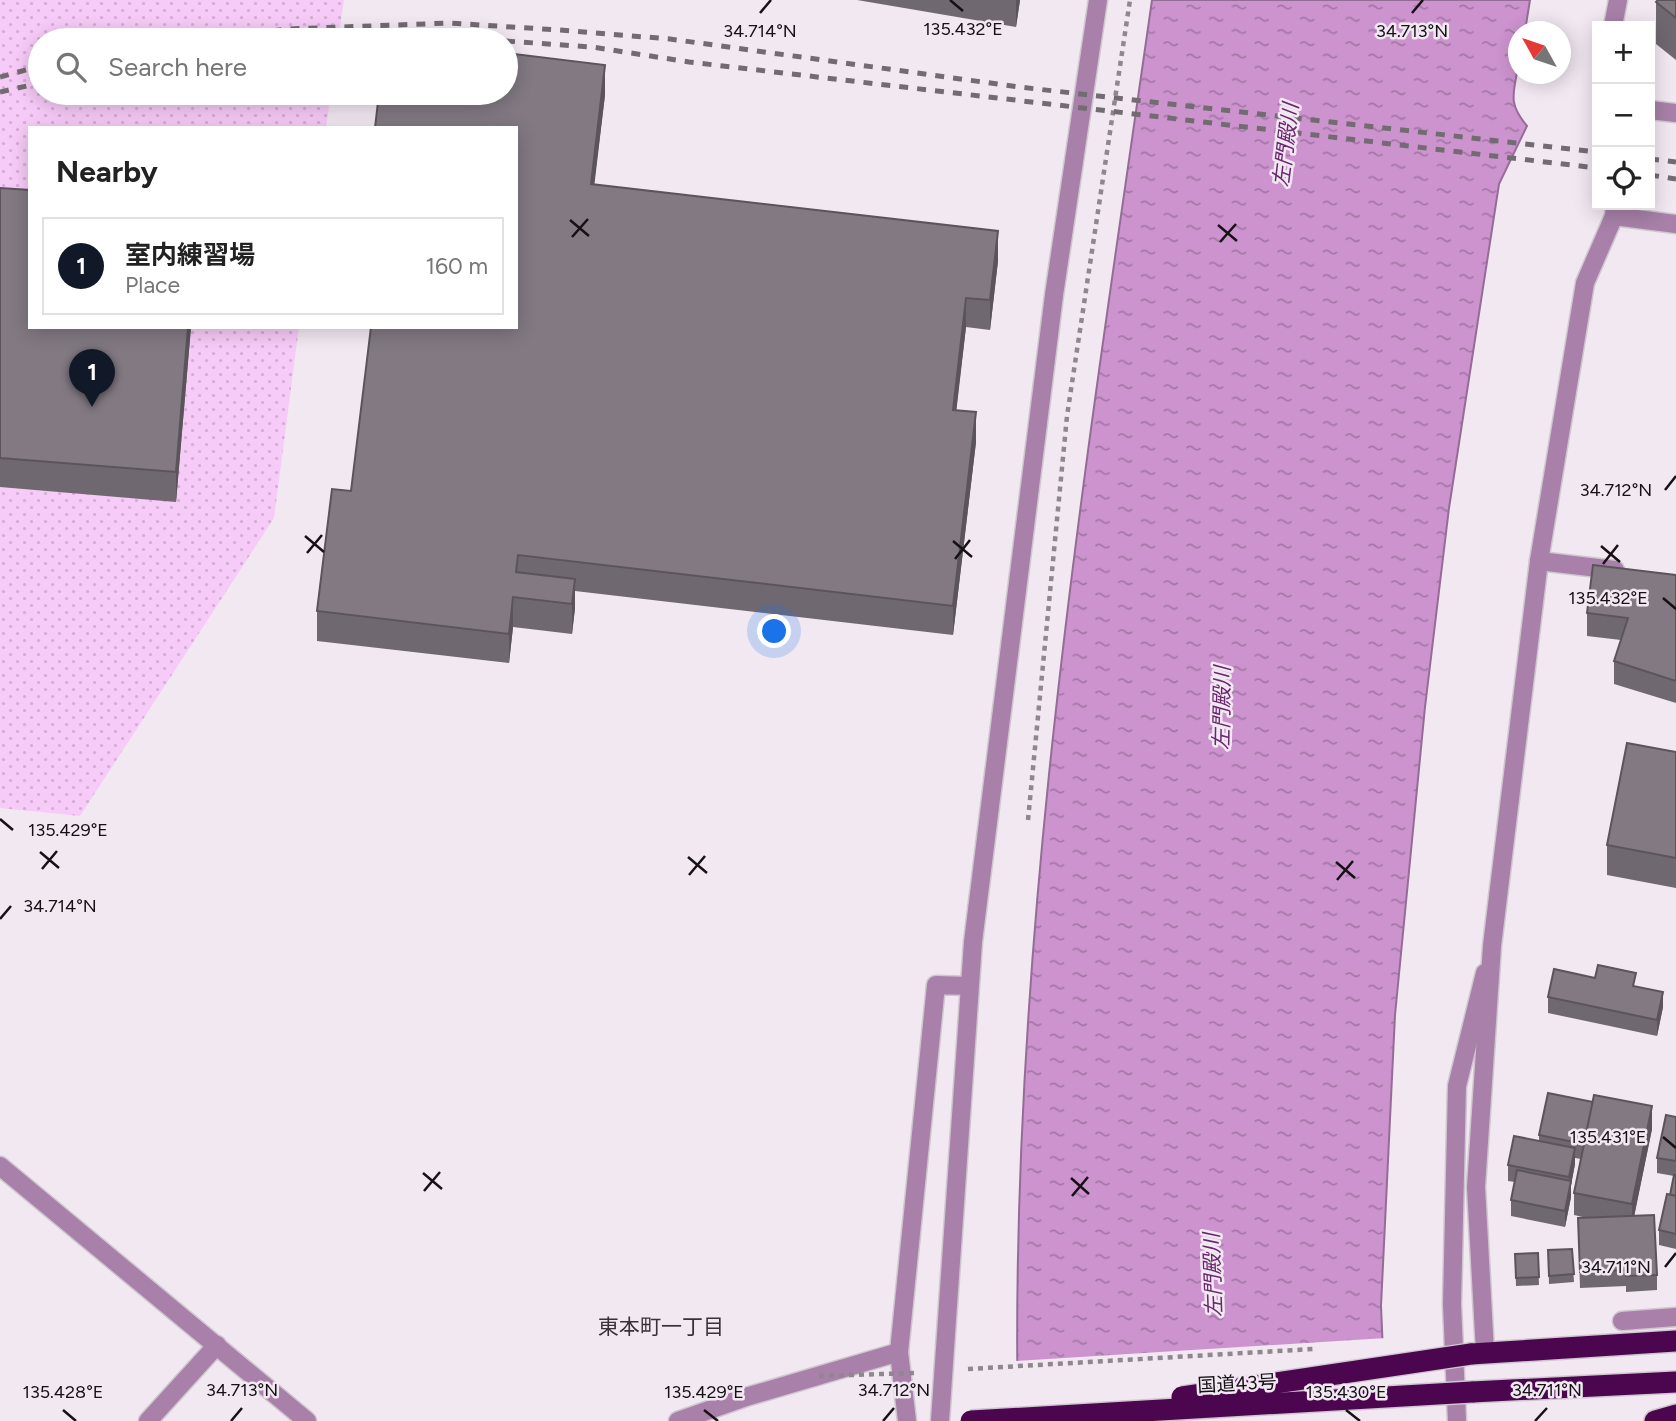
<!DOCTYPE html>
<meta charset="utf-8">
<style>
:root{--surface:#fff;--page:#f2f2f2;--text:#222;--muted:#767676;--line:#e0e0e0;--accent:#111827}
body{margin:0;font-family:Figtree,"Noto Sans JP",sans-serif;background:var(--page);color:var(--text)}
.controls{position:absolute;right:21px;top:21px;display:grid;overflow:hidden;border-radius:0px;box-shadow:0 4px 18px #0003}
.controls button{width:63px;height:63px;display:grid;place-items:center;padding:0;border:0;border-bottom:2px solid var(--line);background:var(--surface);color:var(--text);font:35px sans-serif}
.compass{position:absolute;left:1508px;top:21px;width:63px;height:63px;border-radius:50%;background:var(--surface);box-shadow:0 4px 18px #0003;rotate:310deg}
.you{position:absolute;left:775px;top:632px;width:24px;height:24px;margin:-18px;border:5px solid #fff;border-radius:50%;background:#1a73e8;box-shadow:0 0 0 10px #1a73e833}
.badge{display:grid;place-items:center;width:46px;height:46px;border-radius:50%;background:var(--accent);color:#fff;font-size:23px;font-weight:700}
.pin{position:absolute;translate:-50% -58px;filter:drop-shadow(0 2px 4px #0008)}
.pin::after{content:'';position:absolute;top:37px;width:24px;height:21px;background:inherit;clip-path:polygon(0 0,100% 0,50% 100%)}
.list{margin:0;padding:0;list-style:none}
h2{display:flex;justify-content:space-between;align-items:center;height:91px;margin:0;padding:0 28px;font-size:30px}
h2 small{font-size:23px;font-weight:400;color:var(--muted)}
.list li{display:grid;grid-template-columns:46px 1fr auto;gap:21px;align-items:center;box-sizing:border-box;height:98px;margin:0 14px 14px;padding:0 14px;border:2px solid var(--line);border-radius:0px}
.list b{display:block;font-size:26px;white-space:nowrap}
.list p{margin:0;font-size:23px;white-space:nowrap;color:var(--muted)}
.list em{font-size:23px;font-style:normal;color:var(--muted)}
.icon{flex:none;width:38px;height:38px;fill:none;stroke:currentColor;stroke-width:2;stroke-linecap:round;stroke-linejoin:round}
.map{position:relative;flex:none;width:1676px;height:1421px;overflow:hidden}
.search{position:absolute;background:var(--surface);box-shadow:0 4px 18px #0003;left:28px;top:28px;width:490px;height:77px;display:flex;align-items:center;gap:18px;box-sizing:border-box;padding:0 24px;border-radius:38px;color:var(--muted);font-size:26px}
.panel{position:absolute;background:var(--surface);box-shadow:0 4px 18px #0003;left:28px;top:126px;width:490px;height:203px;border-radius:0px}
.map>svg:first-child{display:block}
</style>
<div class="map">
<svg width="1676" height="1421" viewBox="0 0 1676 1421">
<defs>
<pattern id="grass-dots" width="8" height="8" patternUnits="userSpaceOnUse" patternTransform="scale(1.75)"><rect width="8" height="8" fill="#f7cbf8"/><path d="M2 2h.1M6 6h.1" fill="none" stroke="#d3add4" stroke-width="1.8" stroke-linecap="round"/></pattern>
<pattern id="water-ripples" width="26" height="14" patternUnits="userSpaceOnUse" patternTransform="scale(1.75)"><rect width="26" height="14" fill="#cc93ce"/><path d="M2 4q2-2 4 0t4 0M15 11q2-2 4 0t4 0" fill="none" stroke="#a477a6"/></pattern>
</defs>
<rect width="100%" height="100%" fill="#f2e8f2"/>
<!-- grass -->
<path fill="url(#grass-dots)" d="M0,0h344l-6,40h-298v53h291l-5,35h-296v199h269l-25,191 -194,298 -80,-8z"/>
<!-- water -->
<path fill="url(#water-ripples)" stroke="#956c96" stroke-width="2" d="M1152,0h378l-5,31 -7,1c0,11 2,23 0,34 -4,28 -11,36 9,60l-28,58 -50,324 -24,199 -30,308 -14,291 5,115h-368c-10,-476 67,-951 134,-1421z"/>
<!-- pier -->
<path fill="#f2e8f2" d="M1386,1338l4,83h-375l-1,-60z"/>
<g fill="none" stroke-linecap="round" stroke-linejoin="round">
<!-- lane casing -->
<g stroke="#cfc6cf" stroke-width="21">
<path id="lane" d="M1457,1421l-5,-117 5,-218 28,-113"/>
</g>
<!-- street casing -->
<g stroke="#cfc6cf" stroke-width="21">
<g id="street">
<path d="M1613,26l5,-26"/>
<path d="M1650,110l26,3"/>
<path d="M1614,216l62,8"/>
<path d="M1539,561l76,9"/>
<path d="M0,1166l307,255"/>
<path d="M1622,1321l54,-4"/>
<path d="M1485,1352l-9,-165 16,-241 47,-385 46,-278 29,-67 1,-11"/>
<path d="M148,1421l69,-76"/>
<path d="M678,1421l68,-24 153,-45"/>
<path d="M907,1421l-8,-69 37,-367 33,1"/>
<path d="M940,1421l33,-479 81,-647 44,-295"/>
</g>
</g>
<!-- highway casing -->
<g stroke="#cfc6cf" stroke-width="24">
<g id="highway">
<path d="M1471,1354l205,-13"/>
<path d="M1472,1392l204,-10"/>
<path d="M1655,1421l21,-6"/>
</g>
</g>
<!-- path -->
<path stroke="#8e878e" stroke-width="4.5" stroke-dasharray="5 5" stroke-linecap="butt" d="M1028,820l39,-404 63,-416"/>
<!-- lane -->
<use href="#lane" stroke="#a880a9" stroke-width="18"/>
<!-- street -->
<use href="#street" stroke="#a880a9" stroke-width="18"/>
<!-- highway -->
<use href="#highway" stroke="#4c0650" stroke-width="21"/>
<!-- rail -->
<g stroke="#726c72" stroke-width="5" stroke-dasharray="9 9" stroke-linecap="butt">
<path d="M183,40l106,-11 160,-6 110,7 111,9 349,48 578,65"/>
<path d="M408,40h93"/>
<path d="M506,41l86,6 97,15 908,106"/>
<path d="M0,77l40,-11"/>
<path d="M0,92l40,-9"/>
<path d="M1650,159l26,3"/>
<path d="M1650,175l26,4"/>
</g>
<!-- highway-bridge casing -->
<g stroke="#cfc6cf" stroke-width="24" stroke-linecap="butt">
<g id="highway-bridge">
<path d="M1182,1397l289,-43"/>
<path d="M971,1421l501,-29"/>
</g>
</g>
<!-- path-bridge -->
<g stroke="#8e878e" stroke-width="4.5" stroke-dasharray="5 5" stroke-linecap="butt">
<path d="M968,1369l345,-20"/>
<path d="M819,1376l95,-3"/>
</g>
<!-- highway-bridge -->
<use href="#highway-bridge" stroke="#4c0650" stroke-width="21"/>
</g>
<!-- wall -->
<g fill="#706870">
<path d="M857,0h163l-4,27z"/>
<path d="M1676,0v60l-20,-16v-42z"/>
<path d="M605,95l-11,89 404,77 -8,69 -24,-3 -10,83 20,32 -23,193 -378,-44v17l-3,26 -59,-7 -4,36 -192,-22v-30l34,-120z"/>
<path d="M0,188l191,139 -15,175 -176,-15z"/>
<path d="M1676,575v128l-62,-19v-23l7,-21 -34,-4v-23z"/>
<path d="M1676,752v136l-69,-13v-30z"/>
<path d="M1636,986l27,21 -6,29 -109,-23v-16z"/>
<path d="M1676,1117v132l-17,-4v-15l11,-35 4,-19 -17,-3v-15z"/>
<path d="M1652,1129l-18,87 23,59v15l-31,2v-6l-46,2 -2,-70h9l-13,-3v-22l7,-34 -6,-1v6l-4,21v12l-6,30 -54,-11v-16l4,-18 -7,-1v-16l31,-24v-6z"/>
<path d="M1572,1249l2,33 -25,2 -1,-34z"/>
<path d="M1538,1253l1,32 -23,1 -1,-32z"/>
</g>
<!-- shaded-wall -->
<g fill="#5b555b">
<path d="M1016,0h4l-4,27z"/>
<path d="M605,65v30l-14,118v-29z"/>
<path d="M998,231v30l-8,69v-30z"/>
<path d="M966,298v29l-13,113v-30z"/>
<path d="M188,327h3l-15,175v-30z"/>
<path d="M976,412v30l-23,193v-29z"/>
<path d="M575,579v29l-3,26v-30z"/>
<path d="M513,597v30l-4,36v-29z"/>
<path d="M1663,992v15l-6,29v-16z"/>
<path d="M1652,1106v23l-20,98v-23z"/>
<path d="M1575,1148v16l-4,21v12l-6,30v-16l4,-21v-13z"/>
</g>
<!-- building -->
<g fill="#827982" stroke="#5b555b" stroke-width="2">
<path d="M1658,0h18v18l-20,-16z"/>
<path d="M506,53l99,12 -14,119 407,47 -8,69 -24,-2 -13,112 23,2 -23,194 -435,-51 -2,17 59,7 -3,25 -59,-7 -4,37 -192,-23 15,-122 19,2 20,-164h145v-199h-141l4,-35h127z"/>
<path d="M0,188l30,2v137h158l-12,145 -176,-14z"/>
<path d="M1593,565l83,10v106l-62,-20 14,-43 -41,-5z"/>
<path d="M1627,743l49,9v106l-69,-13z"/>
<path d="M1598,965l38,8 -3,13 30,6 -6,28 -109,-23 6,-28 41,9z"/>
<path d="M1548,1093l45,9 -9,42 -45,-9z"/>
<path d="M1594,1095l58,11 -20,98 -58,-11z"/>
<path d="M1666,1115l10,2v44l-19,-3z"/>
<path d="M1514,1136l61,12 -6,29 -61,-12z"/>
<path d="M1517,1170l54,11 -6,30 -54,-11z"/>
<path d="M1674,1175h2v21l-6,-1z"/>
<path d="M1667,1194l9,2v38l-17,-4z"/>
<path d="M1654,1215l3,60 -31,1v-6l-46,2 -2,-54z"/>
<path d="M1572,1249l2,25 -25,2 -1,-26z"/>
<path d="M1538,1253l1,24 -23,1 -1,-24z"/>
</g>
<!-- ticks -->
<path fill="none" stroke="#151115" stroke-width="2.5" d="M950,0l13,11M760,13l11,-13M1412,13l11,-13M570,220l19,16M1218,225l19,16M572,237l16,-18M1220,242l16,-18M1665,490l11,-14M305,536l19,16M953,541l19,16M1601,546l19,16M307,553l15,-18M955,559l15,-19M1603,564l15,-19M1663,598l13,11M0,819l13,11M40,852l19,16M688,857l19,16M1336,862l19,16M42,869l15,-18M689,875l16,-19M1337,880l16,-19M0,919l11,-13M1663,1137l13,11M423,1173l19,16M1071,1178l18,16M424,1191l16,-19M1072,1196l16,-19M1665,1267l11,-14M63,1410l13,11M704,1410l14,11M1346,1410l14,11M231,1421l11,-13M883,1421l11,-13M1535,1421l12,-13"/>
<g text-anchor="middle" stroke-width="5" stroke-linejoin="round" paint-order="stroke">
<!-- street labels -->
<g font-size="19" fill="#151115" stroke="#f2e8f2">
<text transform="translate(1237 1383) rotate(-3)" y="7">国道43号</text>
</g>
<!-- water labels -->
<g font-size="21" font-style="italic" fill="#6a266e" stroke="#f2e8f2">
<text transform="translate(1286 145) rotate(-83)" y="7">左門殿川</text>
<text transform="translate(1222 708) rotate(-89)" y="7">左門殿川</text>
<text transform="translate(1213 1275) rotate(-92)" y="7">左門殿川</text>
</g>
<!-- neighbourhood labels -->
<g font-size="21" fill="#393139" stroke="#f2e8f2">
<text x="661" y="1334">東本町一丁目</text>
</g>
</g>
<g font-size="18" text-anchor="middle" fill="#151115" stroke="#f2e8f2" stroke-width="5" stroke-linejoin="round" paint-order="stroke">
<text x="963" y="35">135.432°E</text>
<text x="760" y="37">34.714°N</text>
<text x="1412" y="37">34.713°N</text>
<text x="1616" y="496">34.712°N</text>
<text x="1608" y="604">135.432°E</text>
<text x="68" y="836">135.429°E</text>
<text x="60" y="912">34.714°N</text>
<text x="1608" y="1143">135.431°E</text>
<text x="1616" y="1273">34.711°N</text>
<text x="242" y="1396">34.713°N</text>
<text x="894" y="1396">34.712°N</text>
<text x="1547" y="1396">34.711°N</text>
<text x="63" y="1398">135.428°E</text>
<text x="704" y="1398">135.429°E</text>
<text x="1346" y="1398">135.430°E</text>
</g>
</svg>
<div class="controls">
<button>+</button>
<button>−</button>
<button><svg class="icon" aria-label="locate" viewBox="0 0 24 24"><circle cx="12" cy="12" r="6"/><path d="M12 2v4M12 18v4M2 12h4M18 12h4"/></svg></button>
</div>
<svg class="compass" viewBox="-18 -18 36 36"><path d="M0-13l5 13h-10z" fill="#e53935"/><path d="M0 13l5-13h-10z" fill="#767676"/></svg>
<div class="you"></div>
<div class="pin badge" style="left:92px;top:407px">1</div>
<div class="search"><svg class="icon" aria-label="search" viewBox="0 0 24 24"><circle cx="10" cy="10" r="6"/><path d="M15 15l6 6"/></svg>Search here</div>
<section class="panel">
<h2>Nearby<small></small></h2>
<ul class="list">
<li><span class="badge">1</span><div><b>室内練習場</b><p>Place</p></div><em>160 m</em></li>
</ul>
</section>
</div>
